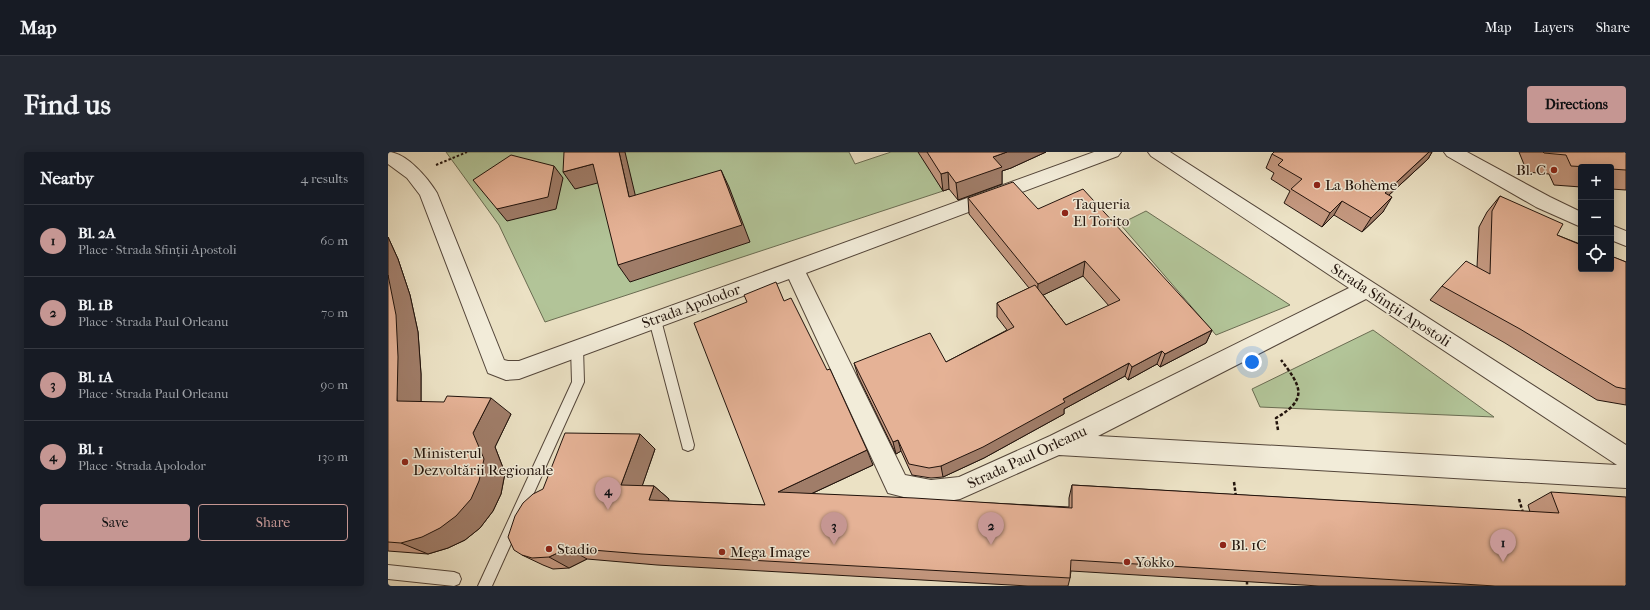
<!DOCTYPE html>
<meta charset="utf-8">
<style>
:root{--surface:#171b24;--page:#242831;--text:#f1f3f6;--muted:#9ea1a6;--line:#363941;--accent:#c59692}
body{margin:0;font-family:"IM FELL French Canon",serif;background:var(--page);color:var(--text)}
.controls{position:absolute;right:12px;top:12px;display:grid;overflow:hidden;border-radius:4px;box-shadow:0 2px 10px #0003}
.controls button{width:36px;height:36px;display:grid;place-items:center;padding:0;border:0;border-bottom:1px solid var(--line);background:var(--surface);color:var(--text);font:20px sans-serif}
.you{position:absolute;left:864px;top:210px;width:14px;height:14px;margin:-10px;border:3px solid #fff;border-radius:50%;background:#1a73e8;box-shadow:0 0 0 6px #1a73e833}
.badge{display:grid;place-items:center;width:26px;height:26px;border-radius:50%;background:var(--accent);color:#111;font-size:13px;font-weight:700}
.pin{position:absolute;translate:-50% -33px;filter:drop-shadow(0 1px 2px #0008)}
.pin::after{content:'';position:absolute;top:21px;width:14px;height:12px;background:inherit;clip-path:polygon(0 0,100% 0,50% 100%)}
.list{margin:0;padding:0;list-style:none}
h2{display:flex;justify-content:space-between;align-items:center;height:52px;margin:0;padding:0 16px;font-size:17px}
h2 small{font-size:13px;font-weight:400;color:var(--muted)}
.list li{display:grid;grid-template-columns:26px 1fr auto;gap:12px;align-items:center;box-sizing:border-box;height:72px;padding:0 16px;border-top:1px solid var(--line)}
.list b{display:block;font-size:15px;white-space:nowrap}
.list p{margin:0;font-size:13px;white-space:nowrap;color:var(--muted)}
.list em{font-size:13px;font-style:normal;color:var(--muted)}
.actions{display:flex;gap:8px;padding:12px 16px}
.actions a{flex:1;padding:9px 0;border:1px solid var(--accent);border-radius:4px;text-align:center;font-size:14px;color:var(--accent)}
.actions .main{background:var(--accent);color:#111}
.icon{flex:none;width:22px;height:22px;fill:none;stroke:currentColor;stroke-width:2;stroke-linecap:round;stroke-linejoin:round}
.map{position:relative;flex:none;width:1238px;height:434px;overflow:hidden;border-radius:4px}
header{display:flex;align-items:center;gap:24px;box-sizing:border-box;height:56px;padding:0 20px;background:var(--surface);border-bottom:1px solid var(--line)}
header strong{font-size:19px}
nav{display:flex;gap:22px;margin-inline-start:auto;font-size:14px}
.intro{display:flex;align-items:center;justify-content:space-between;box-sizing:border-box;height:96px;padding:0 24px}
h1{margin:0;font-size:28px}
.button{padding:10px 18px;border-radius:4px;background:var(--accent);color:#111;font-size:14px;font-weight:700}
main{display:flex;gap:24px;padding:0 24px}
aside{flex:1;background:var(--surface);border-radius:4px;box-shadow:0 2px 10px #0003}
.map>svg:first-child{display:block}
</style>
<header>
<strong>Map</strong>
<nav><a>Map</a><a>Layers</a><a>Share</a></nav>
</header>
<div class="intro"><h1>Find us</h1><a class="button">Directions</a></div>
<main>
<aside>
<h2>Nearby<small>4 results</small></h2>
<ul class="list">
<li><span class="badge">1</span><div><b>Bl. 2A</b><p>Place · Strada Sfinții Apostoli</p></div><em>60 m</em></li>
<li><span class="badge">2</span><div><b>Bl. 1B</b><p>Place · Strada Paul Orleanu</p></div><em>70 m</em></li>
<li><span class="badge">3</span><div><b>Bl. 1A</b><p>Place · Strada Paul Orleanu</p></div><em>90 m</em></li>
<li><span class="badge">4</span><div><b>Bl. 1</b><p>Place · Strada Apolodor</p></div><em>130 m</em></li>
</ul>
<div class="actions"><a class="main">Save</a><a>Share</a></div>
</aside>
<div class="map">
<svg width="1238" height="434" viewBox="0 0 1238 434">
<rect width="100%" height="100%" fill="#ebe1c4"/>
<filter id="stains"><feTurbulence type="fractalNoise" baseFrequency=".005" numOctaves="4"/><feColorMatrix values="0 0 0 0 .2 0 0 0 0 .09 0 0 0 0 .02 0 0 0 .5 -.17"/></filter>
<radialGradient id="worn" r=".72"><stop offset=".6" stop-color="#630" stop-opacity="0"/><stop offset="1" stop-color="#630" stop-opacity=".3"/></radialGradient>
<!-- green -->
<g fill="#b2c498" stroke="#6a6c52">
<path d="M58,0h403l6,12 36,-12h28l24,39 -398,131 -46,-97z"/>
<path d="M758,59l144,94 -74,30 -96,-111z"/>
<path d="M985,178l121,87 -234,-10 -8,-18z"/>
</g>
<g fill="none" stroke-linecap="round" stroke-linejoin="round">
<!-- lane casing -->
<g stroke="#54463a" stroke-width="2">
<g id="lane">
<path d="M267,163l4,2 2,3 33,125 -1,4 -5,2 -5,-2 -1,-4 -33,-125 2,-3z"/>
<path d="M189,191l4,2 2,3 1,34 -92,204h-14l94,-204 -1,-34 2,-3z"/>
<path d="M0,413l66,7 5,2 2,5 -2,5 -5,2 -66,-7z"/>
</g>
</g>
<!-- street casing -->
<g stroke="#54463a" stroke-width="2">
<g id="street">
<path d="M0,0c18,0 40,26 49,41l67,167 4,1h11l575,-209h27l-3,4 -312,117 99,202 26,5 28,-3 91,-41 299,-148 -198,-132 -3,-4h22l456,293v43l-567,-33 -99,44 -29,5 -43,-11 -99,-214 -270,100 -13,1 -18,-7 -68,-178 -13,-17 -19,-14zM978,147l251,166 -519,-29z"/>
<path d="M1056,0h23l83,45 31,15v15l-45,-20 -89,-51z"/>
<path d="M1223,73l15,6v15l-15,-6z"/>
</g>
</g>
<!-- path-far1 -->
<path stroke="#21130c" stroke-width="2" stroke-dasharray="2.5 2" stroke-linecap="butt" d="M48,13l31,-13"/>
<!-- path -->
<g stroke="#21130c" stroke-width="2.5" stroke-dasharray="3.5 2" stroke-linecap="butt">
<path d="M890,278l-2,-12c33,-19 25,-32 5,-58"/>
<path d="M846,330l2,15"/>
<path d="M1131,347l4,14"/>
<path d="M859,429v5"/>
</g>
<!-- lane -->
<use href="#lane" fill="#f2ecd9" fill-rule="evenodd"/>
<!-- street -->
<use href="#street" fill="#f2ecd9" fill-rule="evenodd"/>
</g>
<!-- wall -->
<g fill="#c59981" stroke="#21130c" fill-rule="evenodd">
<path d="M530,0h128l-35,16 -9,3v13l-44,16 -9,-11 -6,2z"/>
<path d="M886,0h158l-4,7 -39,36 -6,17 -21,20 -28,-17 -12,12 -38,-24 6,-12 -19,-12 3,-6 -8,-5 6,-14z"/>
<path d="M1131,0h107v38l-15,-1v-22h-30v20l-27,-2 -5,-11 -22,-2z"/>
<path d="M1112,44l57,39 69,27v143l-29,-5 -92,-57 -75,-43 12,-14 35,-19 2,-40 8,-15z"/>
<path d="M580,46l70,11 174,121 -6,13 -46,24 -3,-3 -29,16 -3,-4 -61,33v5l-80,44 -41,19 -12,1 -19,-3 -11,-24 -5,3 -38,-78 -4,-13 92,-1 61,-32 -10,-13v-14l32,-15 -60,-74zM695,124l26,30 -43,19 -23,-30z"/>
<path d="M0,85l10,22 12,36 8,37 3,42v28l90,12 -16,33 10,26 -4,21 -8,17 -13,17 -15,12 -17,8 -20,6 -40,-3z"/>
<path d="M396,149l89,164 -62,29 258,13v-9l3,-13 458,27 -2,-7 23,-13 75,94h-307l-248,-15 -1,7 -2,8h-40l-371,-21 -70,-6 -18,9 -16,1 -10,-4 -21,-10 118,-121 15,15 -13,37h12l15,13 -1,2 97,4z"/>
</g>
<!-- shaded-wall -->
<g fill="#a07d69" stroke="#21130c">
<path d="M231,0h6l15,63 -11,-18z"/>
<path d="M619,0h39l-35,16 -9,3v13l-44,16 -2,-17 37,-26z"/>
<path d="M1041,0h3l-4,7 -52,48 9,-14z"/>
<path d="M205,12l12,17 -30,8 -12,-17z"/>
<path d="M166,14l9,12 -7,31 -49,12 -10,-12z"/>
<path d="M333,18l8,17 21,55 -120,40 -12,-17z"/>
<path d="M560,20l1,17 -6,2 -2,-17z"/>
<path d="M1004,45l-9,15 -21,20 9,-14z"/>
<path d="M954,49l-8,14 -12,12 8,-14z"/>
<path d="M0,85l10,22 12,36 8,37 3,42v42l-24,-15 -9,-126z"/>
<path d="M697,109l-2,15 -46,22 1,-14z"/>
<path d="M824,178l-6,13 -46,24 5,-13z"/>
<path d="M774,199l-5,13 -29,16 4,-13z"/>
<path d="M741,211l-4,13 -61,33v5l-80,44 -41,19 -2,-11z"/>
<path d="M103,246l20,16 -16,33 10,26 -4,21 -8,17 -13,17 -15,12 -17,8 -20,6 -27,-11 72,-110z"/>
<path d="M252,282l15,15 -17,49 -17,-13z"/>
<path d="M510,288l3,11 -5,3 -3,-12z"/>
<path d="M479,298l6,15 -86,40 -9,-13z"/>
<path d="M266,334l15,13 -5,13 -15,-12z"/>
<path d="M180,396l19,11 -18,9 -20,-11z"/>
</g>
<!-- building -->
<g fill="#e5b296" stroke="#21130c">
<path d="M176,0h55l10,45 92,-27 21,55 -124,40 -25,-101 -30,8z"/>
<path d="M539,0h80l-14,5 9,10 -46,16 -8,-11 -7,2z"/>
<path d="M886,0h155l-44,41 7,4 -21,21 -29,-17 -12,12 -39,-24 11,-10 -24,-14 5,-5 -11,-6z"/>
<path d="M1155,0h83v18l-15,-1v-2h-23l-17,-1 -5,-11 -22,-2z"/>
<path d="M123,3l43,11 -6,31 -51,12 -24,-29z"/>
<path d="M625,30l25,27 45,-20 129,141 -47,24 -3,-3 -30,16 -3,-4 -66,36 2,3 -82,45 -42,19 -12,2 -20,-4 -11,-24 -5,2 -39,-79 76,-30 16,29 68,-35 -17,-24 38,-18 31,40 54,-25 -35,-39 -47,23 -70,-86z"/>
<path d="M1112,44l63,28 -6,11 24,10v24h30v-13l15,6v127l-10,-2 -96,-58 -78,-43 24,-25 24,13 2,-63z"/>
<path d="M0,123l8,40 2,42 -1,44 47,1 3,-6 44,2 -18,35 11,26 -5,22 -8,18 -15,17 -16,12 -18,9 -21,6 -13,-1z"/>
<path d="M388,130l8,19 7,-3 36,72 3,-1 37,81 -89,42 136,6 158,10v-23l487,28 -8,-21 75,5v89h-131l-424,-26 -1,18 -429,-24 -73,-6 -19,9 -17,1 -10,-3 -8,-5 -6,-13 7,-21 8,-13 10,-9 10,-5 22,-56 75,1 -19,51 33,1 -5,14 116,5 -71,-182 53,-21 -3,-7z"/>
</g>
<!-- markers -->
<g fill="#8f2418" stroke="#f2ecd9" stroke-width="1.5">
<circle cx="1166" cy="18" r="4"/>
<circle cx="929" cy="33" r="4"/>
<circle cx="677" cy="61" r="4"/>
<circle cx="17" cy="310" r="4"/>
<circle cx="835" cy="393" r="4"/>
<circle cx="161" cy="397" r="4"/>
<circle cx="334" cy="400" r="4"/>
<circle cx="739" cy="410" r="4"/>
</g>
<g text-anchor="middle" stroke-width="3" stroke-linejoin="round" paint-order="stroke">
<!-- poi labels -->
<g font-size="15" fill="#21130c" stroke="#f2ecd9" text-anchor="start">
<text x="1158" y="23" text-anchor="end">Bl. C</text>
<text x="937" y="38">La Bohème</text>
<text x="685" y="57">Taqueria<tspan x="685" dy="17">El Torito</tspan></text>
<text x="25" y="306">Ministerul<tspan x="25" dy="17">Dezvoltării Regionale</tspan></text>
<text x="843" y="398">Bl. 1C</text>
<text x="169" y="402">Stadio</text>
<text x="342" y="405">Mega Image</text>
<text x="747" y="415">Yokko</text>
</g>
<!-- street labels -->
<g font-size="15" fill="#21130c" stroke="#f2ecd9">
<text transform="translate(1003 153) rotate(33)" y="5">Strada Sfinții Apostoli</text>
<text transform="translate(303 154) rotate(-20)" y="5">Strada Apolodor</text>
<text transform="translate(639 305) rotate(-25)" y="5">Strada Paul Orleanu</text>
</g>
</g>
<rect width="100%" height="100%" filter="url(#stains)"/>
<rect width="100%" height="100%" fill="url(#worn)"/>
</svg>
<div class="controls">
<button>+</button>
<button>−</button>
<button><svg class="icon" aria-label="locate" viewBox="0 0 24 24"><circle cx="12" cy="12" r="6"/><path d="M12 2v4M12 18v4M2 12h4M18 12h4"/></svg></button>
</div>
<div class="you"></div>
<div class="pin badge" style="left:1115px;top:410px">1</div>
<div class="pin badge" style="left:603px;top:393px">2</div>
<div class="pin badge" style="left:446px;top:393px">3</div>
<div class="pin badge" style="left:220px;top:358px">4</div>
</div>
</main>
